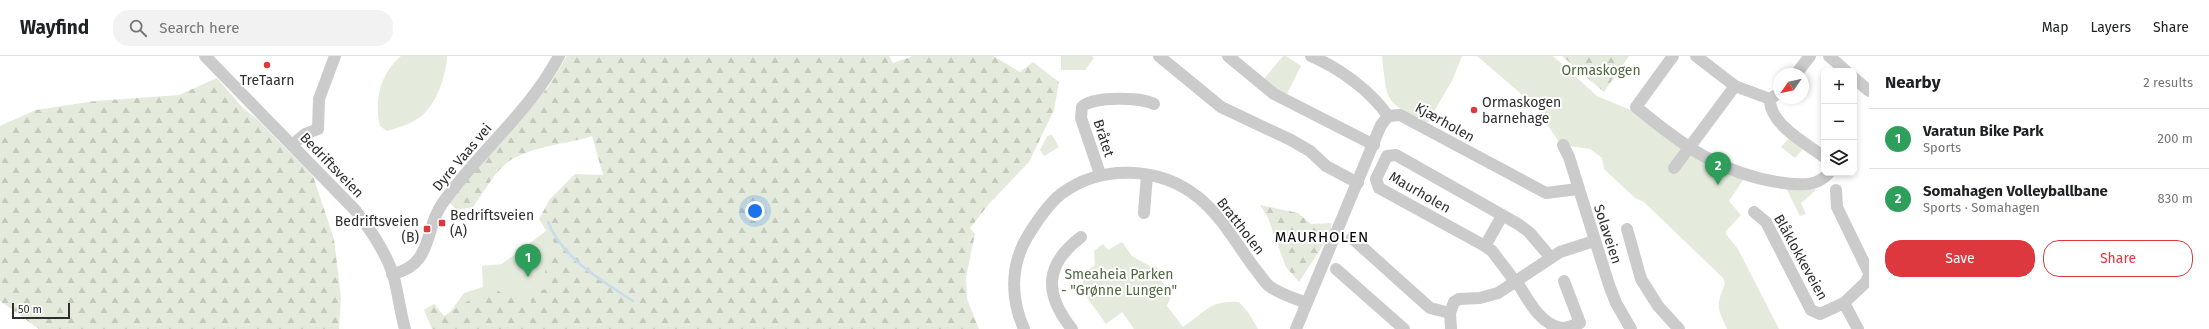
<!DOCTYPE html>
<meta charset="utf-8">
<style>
:root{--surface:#fff;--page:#f2f2f2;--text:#202124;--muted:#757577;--line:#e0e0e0;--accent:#dd383d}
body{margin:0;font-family:"Fira Sans",sans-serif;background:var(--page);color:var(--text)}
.controls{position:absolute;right:12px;top:12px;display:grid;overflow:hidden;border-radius:8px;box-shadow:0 2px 6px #0003}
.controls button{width:36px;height:36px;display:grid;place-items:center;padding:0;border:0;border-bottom:1px solid var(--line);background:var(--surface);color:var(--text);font:20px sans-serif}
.compass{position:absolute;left:1773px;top:12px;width:36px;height:36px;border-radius:50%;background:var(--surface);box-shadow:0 2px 6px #0003;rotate:236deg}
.scale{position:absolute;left:12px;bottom:10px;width:58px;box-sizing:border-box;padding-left:4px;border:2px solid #2e2e2e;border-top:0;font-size:11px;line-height:14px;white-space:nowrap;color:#2e2e2e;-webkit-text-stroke:3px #fff;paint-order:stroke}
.you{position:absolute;left:755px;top:155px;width:14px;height:14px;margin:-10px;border:3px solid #fff;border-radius:50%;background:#1a73e8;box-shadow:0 0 0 6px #1a73e833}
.badge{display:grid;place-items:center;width:26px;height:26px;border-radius:50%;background:var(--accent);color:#fff;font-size:13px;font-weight:700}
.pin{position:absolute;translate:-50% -33px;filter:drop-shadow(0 1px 2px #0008)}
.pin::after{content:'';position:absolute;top:21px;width:14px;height:12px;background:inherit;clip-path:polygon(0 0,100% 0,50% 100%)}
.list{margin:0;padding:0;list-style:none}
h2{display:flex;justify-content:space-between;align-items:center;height:52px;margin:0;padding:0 16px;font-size:17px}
h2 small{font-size:13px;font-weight:400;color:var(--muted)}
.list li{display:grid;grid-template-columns:26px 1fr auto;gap:12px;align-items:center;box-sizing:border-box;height:60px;padding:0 16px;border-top:1px solid var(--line)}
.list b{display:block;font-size:15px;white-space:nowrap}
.list p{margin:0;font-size:13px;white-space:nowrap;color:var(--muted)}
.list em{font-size:13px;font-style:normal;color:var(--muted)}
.actions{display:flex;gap:8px;padding:12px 16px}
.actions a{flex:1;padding:9px 0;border:1px solid var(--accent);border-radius:16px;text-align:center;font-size:14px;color:var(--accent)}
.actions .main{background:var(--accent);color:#fff}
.icon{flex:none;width:22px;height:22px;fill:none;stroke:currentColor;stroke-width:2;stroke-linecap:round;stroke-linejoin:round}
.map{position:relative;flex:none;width:1869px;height:273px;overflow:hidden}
header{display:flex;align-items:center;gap:24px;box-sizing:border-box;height:56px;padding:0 20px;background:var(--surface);border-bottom:1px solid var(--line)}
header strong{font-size:19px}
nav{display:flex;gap:22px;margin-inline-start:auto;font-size:14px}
.search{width:280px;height:36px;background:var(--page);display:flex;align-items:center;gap:10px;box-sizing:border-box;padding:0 14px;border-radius:16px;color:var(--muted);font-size:15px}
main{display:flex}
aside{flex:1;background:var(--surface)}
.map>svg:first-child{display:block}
</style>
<header>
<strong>Wayfind</strong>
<div class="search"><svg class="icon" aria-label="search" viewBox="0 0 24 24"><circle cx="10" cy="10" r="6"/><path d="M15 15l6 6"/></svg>Search here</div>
<nav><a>Map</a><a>Layers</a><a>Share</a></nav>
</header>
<main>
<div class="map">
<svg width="1869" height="273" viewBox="0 0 1869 273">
<defs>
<pattern id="forest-firs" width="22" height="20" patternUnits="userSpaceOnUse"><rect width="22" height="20" fill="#e4ebdc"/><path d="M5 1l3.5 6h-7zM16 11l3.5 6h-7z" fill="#c4cabd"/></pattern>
</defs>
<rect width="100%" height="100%" fill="#fff"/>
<!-- green -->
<g fill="#e4ebdc">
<path d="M401,0h46c-1,21 -12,55 -33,65 -8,5 -18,7 -27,10l-7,-5c-6,-26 0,-52 21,-70z"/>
<path d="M1061,0h31l2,2 -9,12h-24z"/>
<path d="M1283,0h3l15,10 -14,28 -12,-4 -12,-10z"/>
<path d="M1382,0h80l-10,25 -25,42c-42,-21 -40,-20 -45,-67z"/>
<path d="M1477,0h76l44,40 36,15 112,66 -16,24 12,14 -15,16v3l12,15 41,80h-52c-10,-21 -11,-24 -2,-45l-2,-6 -79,-76 -9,-4 -31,-29 -2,-11 -12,-9 -21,-3 -10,-4 -25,-37z"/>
<path d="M1052,79l7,12 -15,9 -4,-6 7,-14z"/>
<path d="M1790,81l14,11 -9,10 -14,-11z"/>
<path d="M1811,130l5,4 -15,13 5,11 -6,2 -14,-28z"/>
<path d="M566,160l15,113h-134l-7,-3 24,-33 19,-6 -1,-21 20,-2z"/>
<path d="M1122,186l10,14 23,13 2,-2 8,9 -4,4 10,16 -4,10 16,21c23,-15 26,-27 56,-25l9,10 10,17h-124l-12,-17 -16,12 -23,-32v-19l12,-8 -1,-14 9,-7 5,6z"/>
</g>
<!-- forest -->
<g fill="url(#forest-firs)">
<path d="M567,0h322l4,7 20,-7h80l27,16 13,-10 26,20 -5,28 -25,52 -40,42 -19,24 5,6 -9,43 1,22 12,30h-547l-8,-19 10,-6 10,12 35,-22 14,-6 31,17 10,3 -7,-14 19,-5c-1,-20 -4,-26 14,-37l-21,-33 11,-20 25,-25 28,1 -11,-39c-27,9 -73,11 -92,33 -10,11 -18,26 -27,38l-17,3 -7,-9 99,-114z"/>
<path d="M1562,0h67l-25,36z"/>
<path d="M217,22l25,29 16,13 55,56 21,63 7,58 -2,32h-300l-39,-28v-175l36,-16 59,-9 84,-6z"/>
<path d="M1260,149l38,8 13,11 20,-1v10l-32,49 -13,-15 -18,-49z"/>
</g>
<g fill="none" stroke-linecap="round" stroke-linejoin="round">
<!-- stream -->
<path stroke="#c9dcea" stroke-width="2.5" d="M548,166c15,37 53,58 85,79"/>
<!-- minor -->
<g stroke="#cbcbcb" stroke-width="12">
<path d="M205,0l150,154c16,20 30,41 38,64 5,18 7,37 12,55"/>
<path d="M1159,0l62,51 70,33 19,11 16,15 32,17"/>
<path d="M1228,0l46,38 100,51"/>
<path d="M1311,0c28,12 59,34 77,60"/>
<path d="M1673,0l-37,51c46,38 86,68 148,76 18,2 32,4 45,-10"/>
<path d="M1696,0l39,30"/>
<path d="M1829,0l17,15"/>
<path d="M1796,18l14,-18"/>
<path d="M1854,22l15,13"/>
<path d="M1770,43c-1,25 36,44 54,58"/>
<path d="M1388,60l12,-1 146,78 32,-4"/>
<path d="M292,89l13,-11 13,-5 1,-30 16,-43"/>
<path d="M1563,89l6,12 40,128 7,18 15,26"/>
<path d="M1674,112l61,-82 35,13 9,-6"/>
<path d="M1100,118l-19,-56 1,-11c10,-11 60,-10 72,-3"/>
<path d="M1836,134l1,17 32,66"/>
<path d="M1754,156l12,10 45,88 9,4 24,-11"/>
<path d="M1144,157l3,-38"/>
<path d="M1627,173l14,50 17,27 21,23"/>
<path d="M1352,182l78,70 20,5"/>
<path d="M1485,190l17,-30"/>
<path d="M1336,213l68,60"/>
<path d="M392,218c41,-8 32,-44 50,-70 36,-52 87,-91 117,-148"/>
<path d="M1511,220l-19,-25 -7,-5 -106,-58 -3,-9 11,-23 9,-1 122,69 11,8 22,26"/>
<path d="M1517,226c10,16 23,43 45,46 6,0 12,-3 18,-5l-16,-42"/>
<path d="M1024,273c-13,-29 -14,-61 2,-90 9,-15 21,-34 35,-45 40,-30 99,-28 138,4 22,18 37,45 54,68 5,6 10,14 15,19 10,9 27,13 38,18"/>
<path d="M1072,273c-28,-35 -28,-64 9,-92"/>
<path d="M1296,273l85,-204 7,-9"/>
<path d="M1451,273l-1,-16 4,-11 5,-3 21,-1 18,-5 62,-41 34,-11"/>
<path d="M1858,273l-14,-26 22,-21 3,-7"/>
</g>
</g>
<!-- markers -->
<g fill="#dd383d" stroke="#fff" stroke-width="1.5">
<circle cx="267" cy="9" r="4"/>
<circle cx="1474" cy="54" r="4"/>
<rect x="438" y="163" width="8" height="8" rx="2"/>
<rect x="423" y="169" width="8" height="8" rx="2"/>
</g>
<g text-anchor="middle" stroke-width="4" stroke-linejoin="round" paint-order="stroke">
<!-- park labels -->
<g font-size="14" fill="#4f683e" stroke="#fff">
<text x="1601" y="19">Ormaskogen</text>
<text x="1119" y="223">Smeaheia Parken<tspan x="1119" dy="16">- "Grønne Lungen"</tspan></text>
</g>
<!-- poi labels -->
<g font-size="14" fill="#2e2e2e" stroke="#fff" text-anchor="start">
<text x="267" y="29" text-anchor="middle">TreTaarn</text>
<text x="1482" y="51">Ormaskogen<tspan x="1482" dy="16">barnehage</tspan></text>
<text x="450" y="164">Bedriftsveien<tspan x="450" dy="16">(A)</tspan></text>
<text x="419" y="170" text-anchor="end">Bedriftsveien<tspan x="419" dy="16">(B)</tspan></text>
</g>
<!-- street labels -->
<g font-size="14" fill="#2e2e2e" stroke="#fff">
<text transform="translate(1445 66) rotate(29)" y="5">Kjærholen</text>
<text transform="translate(1104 82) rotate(72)" y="5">Bråtet</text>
<text transform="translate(462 101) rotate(-50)" y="5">Dyre Vaas vei</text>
<text transform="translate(332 109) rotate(46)" y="5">Bedriftsveien</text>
<text transform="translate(1420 136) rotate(30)" y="5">Maurholen</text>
<text transform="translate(1241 170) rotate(52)" y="5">Brattholen</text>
<text transform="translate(1608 178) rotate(72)" y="5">Solaveien</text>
<text transform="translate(1801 201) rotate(61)" y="5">Blåklokkeveien</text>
</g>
<!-- neighbourhood labels -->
<g font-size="15" letter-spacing="1" fill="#000" stroke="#fff">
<text x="1322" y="186">MAURHOLEN</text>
</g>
</g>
</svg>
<div class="controls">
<button>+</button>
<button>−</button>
<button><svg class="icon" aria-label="layers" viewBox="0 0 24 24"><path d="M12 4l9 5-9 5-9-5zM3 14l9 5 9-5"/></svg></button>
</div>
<svg class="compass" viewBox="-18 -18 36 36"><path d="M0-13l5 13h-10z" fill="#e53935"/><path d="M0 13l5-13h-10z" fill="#757577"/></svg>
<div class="scale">50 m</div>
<div class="you"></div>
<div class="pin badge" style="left:528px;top:221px;background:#2e9e5b">1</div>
<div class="pin badge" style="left:1718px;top:129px;background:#2e9e5b">2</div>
</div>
<aside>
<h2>Nearby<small>2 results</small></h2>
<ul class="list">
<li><span class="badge" style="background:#2e9e5b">1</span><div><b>Varatun Bike Park</b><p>Sports</p></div><em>200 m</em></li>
<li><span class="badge" style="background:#2e9e5b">2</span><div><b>Somahagen Volleyballbane</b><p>Sports · Somahagen</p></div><em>830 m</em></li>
</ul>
<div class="actions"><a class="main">Save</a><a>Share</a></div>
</aside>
</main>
